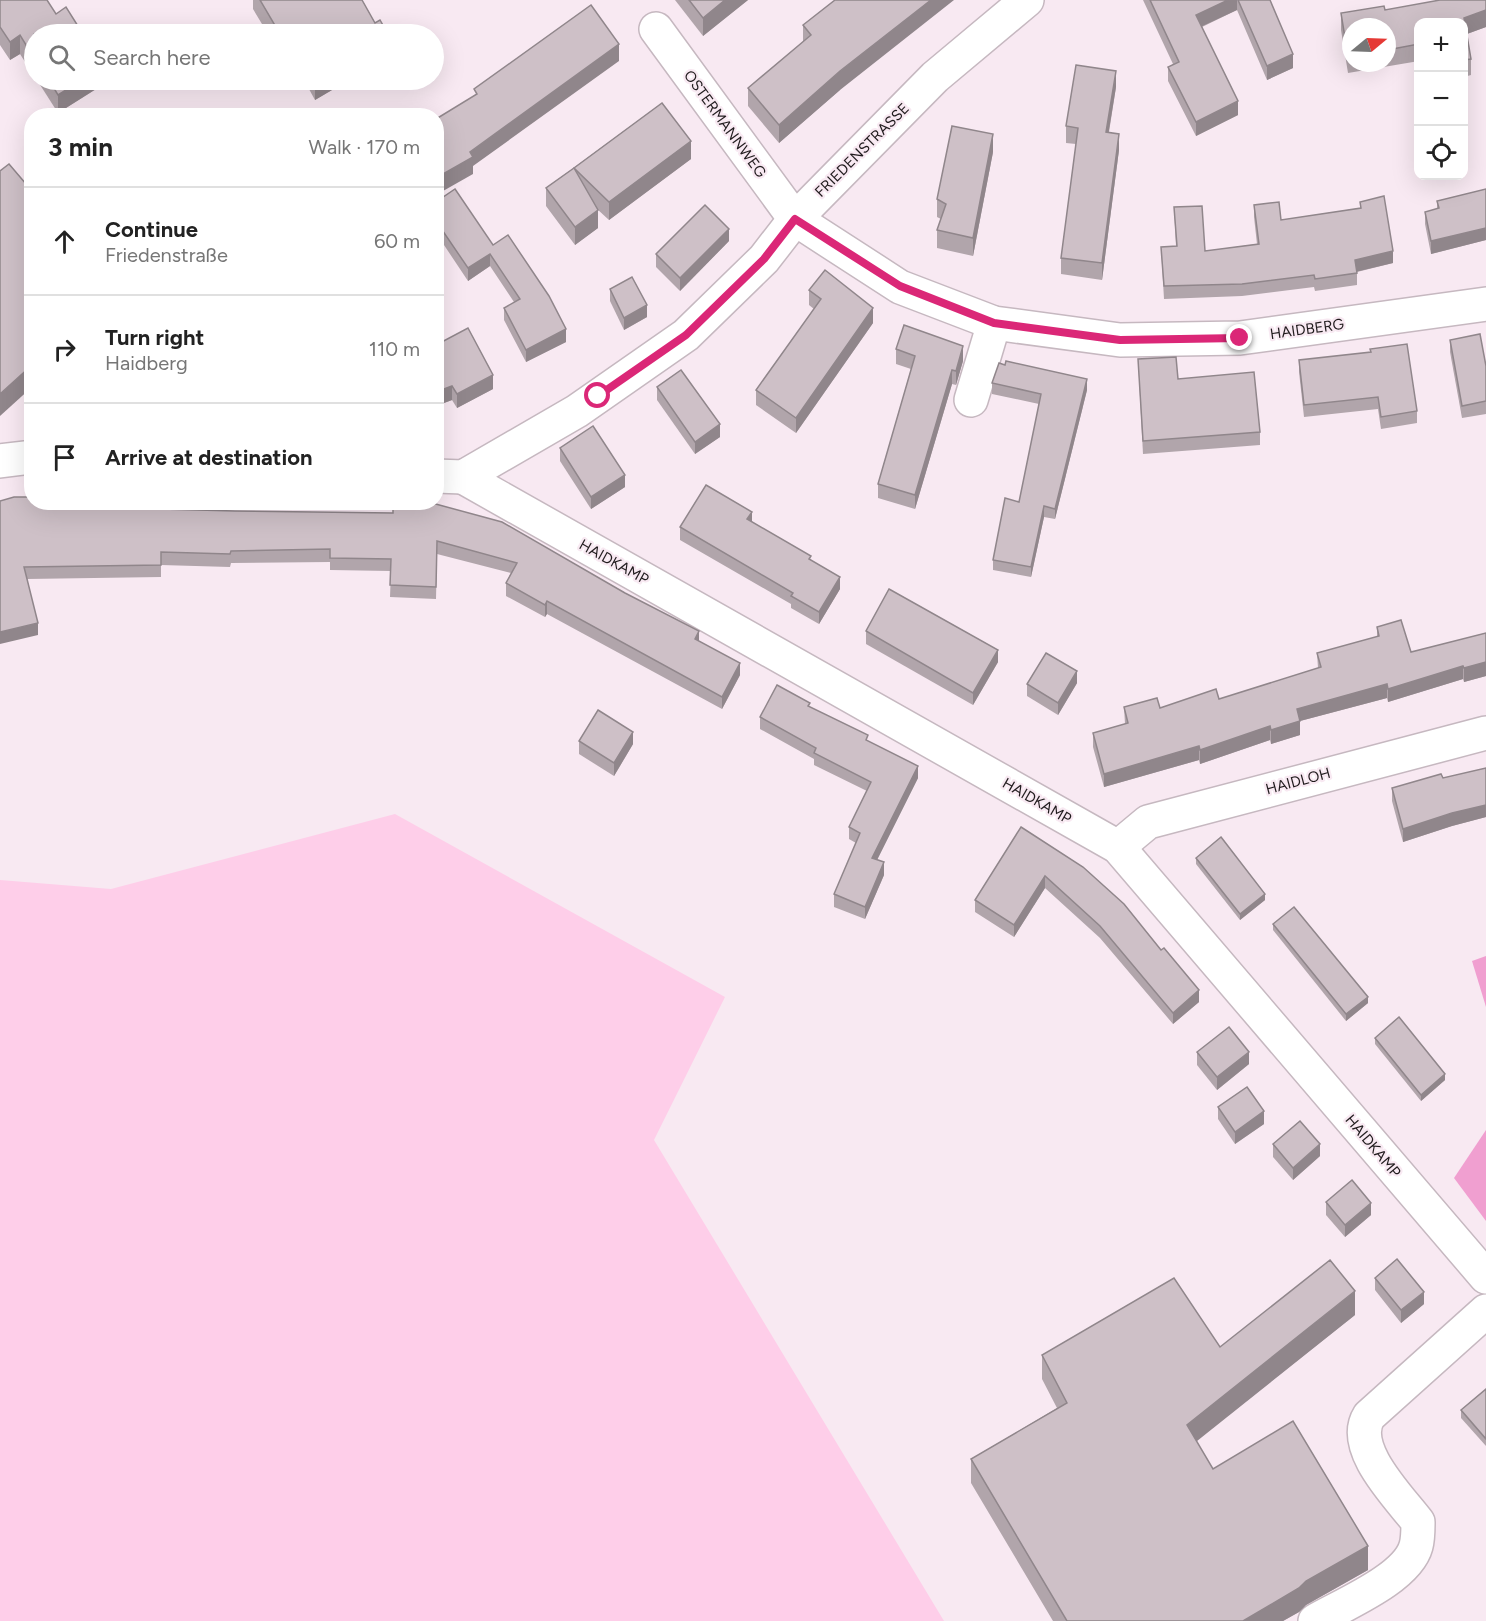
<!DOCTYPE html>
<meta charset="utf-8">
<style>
:root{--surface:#fff;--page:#f6f6f6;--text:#222;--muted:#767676;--line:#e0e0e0}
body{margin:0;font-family:Figtree,sans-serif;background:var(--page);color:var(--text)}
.controls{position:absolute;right:18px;top:18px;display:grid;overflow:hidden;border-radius:12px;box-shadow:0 6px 24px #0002}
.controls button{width:54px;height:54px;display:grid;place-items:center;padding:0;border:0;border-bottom:2px solid var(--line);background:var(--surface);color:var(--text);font:30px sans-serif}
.compass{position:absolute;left:1342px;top:18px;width:54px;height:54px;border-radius:50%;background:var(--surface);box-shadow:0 6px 24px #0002;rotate:71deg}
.stop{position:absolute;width:18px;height:18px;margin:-14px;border:4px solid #db2777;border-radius:50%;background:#fff}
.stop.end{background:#db2777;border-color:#fff;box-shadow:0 2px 6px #0008}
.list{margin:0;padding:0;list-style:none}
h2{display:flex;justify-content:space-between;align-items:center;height:78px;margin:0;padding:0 24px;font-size:26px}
h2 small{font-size:20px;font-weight:400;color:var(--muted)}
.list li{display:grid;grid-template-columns:39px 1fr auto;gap:18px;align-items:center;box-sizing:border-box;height:108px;padding:0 24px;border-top:2px solid var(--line)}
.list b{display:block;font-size:22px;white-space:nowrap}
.list p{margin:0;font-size:20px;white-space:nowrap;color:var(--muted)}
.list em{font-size:20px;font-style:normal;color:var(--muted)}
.icon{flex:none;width:33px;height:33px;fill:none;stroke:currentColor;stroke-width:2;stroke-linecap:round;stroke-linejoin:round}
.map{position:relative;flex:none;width:1486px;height:1621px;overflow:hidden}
.search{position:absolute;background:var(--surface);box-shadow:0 6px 24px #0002;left:24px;top:24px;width:420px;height:66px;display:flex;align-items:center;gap:15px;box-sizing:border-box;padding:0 21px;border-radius:33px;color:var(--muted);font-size:22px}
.panel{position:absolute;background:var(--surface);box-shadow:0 6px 24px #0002;left:24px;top:108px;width:420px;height:402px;border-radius:24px}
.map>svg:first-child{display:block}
</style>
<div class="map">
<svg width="1486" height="1621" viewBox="0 0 1486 1621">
<rect width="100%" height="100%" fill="#f8e9f2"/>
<!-- green -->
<path fill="#fecee9" d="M395,814l330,183 -71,143 290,481h-944v-741l111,9z"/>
<!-- forest -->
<g fill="#f09fd0">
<path d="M1486,956v51l-14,-46z"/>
<path d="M1486,1130v91l-32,-43z"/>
</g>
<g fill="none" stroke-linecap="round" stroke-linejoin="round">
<!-- minor casing -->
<g stroke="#c6b8c0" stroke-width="36">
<g id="minor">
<path d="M656,29l139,190 105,68 94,36 126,17 120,-2 246,-34"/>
<path d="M971,400l23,-77"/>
<path d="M0,461l32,-4"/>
<path d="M436,476l27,1 114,-66 109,-76 78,-76 31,-40 140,-142 92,-77"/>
<path d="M463,477l655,370 368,430"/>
<path d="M1118,847l30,-25 338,-89"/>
<path d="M1315,1621c27,-16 92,-42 101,-75 2,-7 2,-16 2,-24 -19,-25 -69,-74 -49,-106l117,-105"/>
</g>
</g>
<!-- minor -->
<use href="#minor" stroke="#fff" stroke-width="33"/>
</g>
<!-- wall -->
<g fill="#b1a5ab" fill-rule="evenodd">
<path d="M0,0l34,34v42l-14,-22 -10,6 -10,-15z"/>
<path d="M253,0h109l13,23 13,11h-120l-15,-25z"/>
<path d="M675,0h73l-45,36z"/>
<path d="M835,0l5,90 -61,53 -31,-37v-18l55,-46v-17z"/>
<path d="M1143,0h127l23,68 -26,12 -30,-70 -35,17 36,88 -42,21 -28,-55v-14l5,-3z"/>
<path d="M1486,0v27l-19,7 4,25v16l-7,2v-55h-45v39l-71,12 -7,-43v-17l44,-3zM1351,27h36v36h-36z"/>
<path d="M37,80h67v4l-46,29z"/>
<path d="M304,80h45l-34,20z"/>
<path d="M356,80h15l-11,6z"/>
<path d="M1116,87l-7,45 10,18 -17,130 -41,-6v-16l15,-114 -10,-1v-17z"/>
<path d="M662,103l29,56 -82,61 -13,-12 2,20 -23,17 -29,-39v-18z"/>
<path d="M993,152l-20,104 -36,-8v-18l4,-11 -4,-2v-18z"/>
<path d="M1486,189v51l-55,14 -6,-30v-12l12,-3v-8z"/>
<path d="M436,202l57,43 73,97 -40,20 -22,-42v-12l10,-6 -24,-36 -22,15 -32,-48z"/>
<path d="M1360,202l33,61 -36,9v13l-42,6 -1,-4 -72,9 -78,3 -3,-52 15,-1 -2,-39 31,44 52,-7 -3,-27v-12l27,15 79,-12z"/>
<path d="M729,241l-49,50 -24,-24v-13z"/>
<path d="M610,289l37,28 -23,13 -14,-29z"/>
<path d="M809,290l64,33 -77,110 -40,-28v-15l58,-81 -5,-4z"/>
<path d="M1450,340l36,26v48l-24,4 -12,-66z"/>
<path d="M436,345l57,44 -36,19 -5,-8 -16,6z"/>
<path d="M896,349l67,12 -7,24 -4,-1 -37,125 -37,-11v-14l33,-115 -15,-5z"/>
<path d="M1138,359l40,20 82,53v13l-117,9z"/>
<path d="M1299,360l118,51v12l-36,6 -3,-20 -74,8 -5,-45z"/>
<path d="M992,383l95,7 -32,129 -11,-2 -13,60 -38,-7v-10l26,-58 20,-98 -47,-10z"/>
<path d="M657,387l63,50 -25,17 -38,-54z"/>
<path d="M560,448l65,39 -34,22 -31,-48z"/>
<path d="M0,501l161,8 74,2 158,2v-11l306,139 41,34 -18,34 -175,-95 -2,3 -39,-21v-13l5,-10 -74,-19 -1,45 -46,-2 1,-26 -61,-1v-8l-99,1 -1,4 -69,-2v12l-134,2 11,56z"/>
<path d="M752,522l59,38 29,29 -21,35 -28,-16v-4l-111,-64v-13z"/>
<path d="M1377,627l34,25 75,-19v43l-22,6 -1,-3 -75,23 -1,-4 -87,23v14l-29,9 -1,-4 -70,24 -1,-4 -95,27 -11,-40v-14l32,-9 -1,-17 36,1 59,-9 99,-31 -1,-15 60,-16z"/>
<path d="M866,631l132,31 -25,43 -107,-61z"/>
<path d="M1077,683l-19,32 -31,-19v-12z"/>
<path d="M810,707l58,34 50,37 -41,82 7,15 -19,44 -31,-12v-13l22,-51 -7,-4v-12l18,-36 -53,-26v-6l-54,-30v-12z"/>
<path d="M579,741l54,3 -19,32 -35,-22z"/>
<path d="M1486,768v49l-34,9 -49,16 -11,-41v-13l51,-10z"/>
<path d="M1021,827l178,175 -26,22 -73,-86 -55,-50 -31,49 -39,-25v-12z"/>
<path d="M1196,858l69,42 -25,20 -44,-56z"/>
<path d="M1273,924l95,79 -22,18 -73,-91z"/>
<path d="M1375,1038l70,42 -24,21 -46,-57z"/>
<path d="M1197,1052l52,12 -32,26 -20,-25z"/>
<path d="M1218,1107l46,17 -29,20 -17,-25z"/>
<path d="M1273,1144l47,12 -27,24 -20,-23z"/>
<path d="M1326,1202l45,13 -26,22 -19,-22z"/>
<path d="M1375,1278l49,26 -23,19 -26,-33z"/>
<path d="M1355,1315l-159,126 17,28 155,101 -62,35 -7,7 -16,9h-230l-82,-138v-24l86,-51 -15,-29v-24l178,-8z"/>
<path d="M1486,1389v57l-25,-28v-8z"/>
</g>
<!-- shaded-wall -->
<g fill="#90868b">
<path d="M725,0h23l-45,36v-18z"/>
<path d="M931,0h23l-114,90 -61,53v-18l61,-54z"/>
<path d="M1228,0h9v10l-41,19v-14z"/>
<path d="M1486,10v17l-22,8v-17z"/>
<path d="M20,35v19l-10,6v-18z"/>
<path d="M619,44v17l-146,105v8l-37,21v-17l34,-26z"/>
<path d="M1293,54v14l-26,12v-14z"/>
<path d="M1116,71v16l-10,61v-16z"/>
<path d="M82,80h22v4l-46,29v-18z"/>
<path d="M315,80h34l-34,20z"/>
<path d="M360,80h11l-11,6z"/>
<path d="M1238,101v14l-42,21v-14z"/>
<path d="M993,134v18l-20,104v-18z"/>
<path d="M1119,134v16l-17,130v-17z"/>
<path d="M691,141v18l-82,61v-18z"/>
<path d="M598,210v18l-23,17v-18z"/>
<path d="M1486,228v12l-55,14v-13z"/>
<path d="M729,229v12l-49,50v-13z"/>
<path d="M1393,251v12l-38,9v-12z"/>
<path d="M490,254v12l-22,15v-13z"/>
<path d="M647,305v12l-23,13v-12z"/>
<path d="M873,308v15l-77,110v-15z"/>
<path d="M566,329v13l-40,20v-12z"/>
<path d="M963,346v15l-7,24v-14z"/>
<path d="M32,365v22l-32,29v-22z"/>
<path d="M952,370v14l-37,125v-14z"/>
<path d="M493,375v14l-36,19v-14z"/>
<path d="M1087,379v11l-32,129v-10z"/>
<path d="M452,386v14l-16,6v-14z"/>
<path d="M720,424v13l-25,17v-12z"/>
<path d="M625,475v12l-34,22v-12z"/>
<path d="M1044,506v11l-13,60v-10z"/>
<path d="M752,512v12l-5,-5z"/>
<path d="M840,577v12l-21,35v-12z"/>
<path d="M547,601v13l-2,3v-12z"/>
<path d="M38,623v12l-38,9v-12z"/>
<path d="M699,631v13l-4,-5z"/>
<path d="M998,650v12l-25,43v-12z"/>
<path d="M1486,662v14l-22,6v-14z"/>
<path d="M740,663v12l-18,34v-12z"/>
<path d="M1463,666v13l-75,23v-13z"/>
<path d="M1077,671v12l-19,32v-12z"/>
<path d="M1387,684v14l-87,23v14l-29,9v-14l26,-21z"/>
<path d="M1270,726v14l-70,24v-14z"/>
<path d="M633,732v12l-19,32v-13z"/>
<path d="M1199,746v14l-95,27v-13z"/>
<path d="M918,766v12l-46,92v-12z"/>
<path d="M1486,805v12l-34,9 -49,16v-13l49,-16z"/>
<path d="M884,862v13l-19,44v-12z"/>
<path d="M1045,876v12l-31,49v-12z"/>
<path d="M1265,894v6l-25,20v-6z"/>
<path d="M1199,990v12l-26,22v-11z"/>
<path d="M1368,997v6l-22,18v-7z"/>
<path d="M1249,1052v12l-32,26v-13z"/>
<path d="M1445,1074v6l-24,21v-6z"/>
<path d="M1264,1111v13l-29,20v-12z"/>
<path d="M1320,1144v12l-27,24v-12z"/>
<path d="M1371,1203v12l-26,22v-12z"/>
<path d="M1355,1291v24l-168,134v-24z"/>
<path d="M1424,1292v12l-23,19v-13z"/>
<path d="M1368,1546v24l-62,35 -7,7 -16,9h-40l63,-40z"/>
</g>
<!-- building -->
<g fill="#cec0c7" stroke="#90868b" stroke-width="1.5">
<path d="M0,0h47l9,14 10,-7 17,27h-49v24l-14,-23 -10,7 -10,-15z"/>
<path d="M260,0h102l13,23 5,-3 8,14h-108z"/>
<path d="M689,0h36l-22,18z"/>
<path d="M835,0h96l-91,71 -61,54 -31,-37 63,-53 -8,-10z"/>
<path d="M1150,0h78l-32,15 42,86 -42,21 -28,-55 11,-5z"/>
<path d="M1238,0h32l23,54 -26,12z"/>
<path d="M1440,0h46v10l-22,8 7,41 -7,1v-38h-45v22l-32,6v-23h-36v29h-3l-7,-43 43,-7 1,4z"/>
<path d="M591,5l28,39 -149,108 3,5 -37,21v-59l41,-25 -3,-5z"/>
<path d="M1076,65l40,6 -10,61 13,2 -17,129 -41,-5 17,-130 -12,-2z"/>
<path d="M49,80h33l-24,15z"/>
<path d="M662,103l29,38 -82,61 -35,-34z"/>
<path d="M952,126l41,8 -20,104 -36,-8 9,-26 -9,-5z"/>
<path d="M9,164l23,27v174l-32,29v-223z"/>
<path d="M574,168l24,42 -23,17 -29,-39z"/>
<path d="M455,189l38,56 15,-10 41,61 17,33 -40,21 -22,-42 16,-9 -30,-45 -22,14 -32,-47v-19z"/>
<path d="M1486,189v39l-55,13 -6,-29 14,-4 -2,-7z"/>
<path d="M1384,196l9,55 -38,9 2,13 -42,6 -1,-4 -72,9 -78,2 -3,-39 16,-1 -3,-39 28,-1 3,45 54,-7 -5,-39 25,-3 2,18 80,-12 -1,-6z"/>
<path d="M705,205l24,24 -49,49 -24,-24z"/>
<path d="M825,270l48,38 -77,110 -40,-28 65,-91 -12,-9z"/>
<path d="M632,277l15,28 -23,13 -14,-29z"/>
<path d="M904,325l59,21 -7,25 -4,-1 -37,125 -37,-11 37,-128 -19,-7z"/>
<path d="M468,328l25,47 -36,19 -5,-8 -16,6v-47z"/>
<path d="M1480,334l6,32v35l-24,5 -12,-66z"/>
<path d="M1407,344l10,67 -36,6 -3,-20 -74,8 -5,-45 72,-8 -1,-3z"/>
<path d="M1176,357l2,22 76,-7 6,60 -117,9 -5,-82z"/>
<path d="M1006,361l81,18 -32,130 -11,-3 -13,61 -38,-7 12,-62 14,4 22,-108 -49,-11 7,-20 6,2z"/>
<path d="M681,370l39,54 -25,18 -38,-55z"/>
<path d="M593,426l32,49 -34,22 -31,-49z"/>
<path d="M706,485l46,27 -5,7 64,37 -2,3 31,18 -21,35 -28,-16 2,-3 -113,-66z"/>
<path d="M14,497h18v5h129v7l74,2 158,2v-11l39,1 70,19 123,71 74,38 -4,8 45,24 -18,34 -175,-96 -2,4 -39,-22 11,-20 -80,-22 -1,46 -46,-2 1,-26 -61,-1v-9l-99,2 -1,3 -69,-2v13l-137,2 14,56 -38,9v-131z"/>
<path d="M889,589l109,61 -25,43 -107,-62z"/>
<path d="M1401,620l10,32 75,-19v29l-22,6 -1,-2 -75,23 -1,-5 -90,25 3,12 -29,9 -1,-4 -70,24 -1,-4 -95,28 -11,-41 35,-10 -4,-16 33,-9 3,10 56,-19 3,10 102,-32 -4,-14 62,-17 -2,-9z"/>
<path d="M1046,653l31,18 -19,32 -31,-19z"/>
<path d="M777,685l33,18 -2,3 60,29 -2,5 52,26 -46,92 12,4 -19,45 -31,-13 26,-61 -11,-6 22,-45 -57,-29 2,-5 -56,-31z"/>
<path d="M598,710l35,22 -19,31 -35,-22z"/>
<path d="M1486,768v37l-34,8 -49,16 -11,-41 49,-14 2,4z"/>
<path d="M1021,827l62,40 41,37 37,46 3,-2 35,42 -26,23 -73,-87 -55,-50 -31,49 -39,-25z"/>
<path d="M1221,837l44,57 -25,20 -44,-56z"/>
<path d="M1294,907l74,90 -22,17 -73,-90z"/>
<path d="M1399,1017l46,57 -24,21 -46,-57z"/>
<path d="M1229,1027l20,25 -32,25 -20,-25z"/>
<path d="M1247,1087l17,24 -29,21 -17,-25z"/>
<path d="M1300,1121l20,23 -27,24 -20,-24z"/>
<path d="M1352,1180l19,23 -26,22 -19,-23z"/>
<path d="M1397,1259l27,33 -23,18 -26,-32z"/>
<path d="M1330,1260l25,31 -168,134 26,44 80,-48 75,125 -62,35 -7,7 -56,33h-176l-96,-162 96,-56 -25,-48 132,-77 46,69z"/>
<path d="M1486,1389v50l-25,-29z"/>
</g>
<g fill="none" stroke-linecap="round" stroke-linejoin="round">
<!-- route -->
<path stroke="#db2777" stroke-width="8" d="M598,396l88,-61 78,-76 31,-40 105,67 94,37 126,17 120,-2"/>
</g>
<g text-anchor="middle" stroke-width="4.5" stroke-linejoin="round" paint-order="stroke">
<!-- street labels -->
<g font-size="15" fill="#201b1d" stroke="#f8e9f2">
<text transform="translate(725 124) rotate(54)" y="5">OSTERMANNWEG</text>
<text transform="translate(862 150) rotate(-45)" y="5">FRIEDENSTRASSE</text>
<text transform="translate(1307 329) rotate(-8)" y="5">HAIDBERG</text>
<text transform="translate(614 562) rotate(29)" y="5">HAIDKAMP</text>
<text transform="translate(1298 781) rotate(-15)" y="5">HAIDLOH</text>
<text transform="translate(1037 801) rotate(30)" y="5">HAIDKAMP</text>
<text transform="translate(1373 1146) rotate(50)" y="5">HAIDKAMP</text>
</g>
</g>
</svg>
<div class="controls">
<button>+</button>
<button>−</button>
<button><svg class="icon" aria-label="locate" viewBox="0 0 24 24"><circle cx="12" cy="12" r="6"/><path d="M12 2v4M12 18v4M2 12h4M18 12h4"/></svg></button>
</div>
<svg class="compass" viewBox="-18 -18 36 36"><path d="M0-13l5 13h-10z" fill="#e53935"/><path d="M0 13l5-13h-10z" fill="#767676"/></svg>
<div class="stop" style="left:598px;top:396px"></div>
<div class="stop end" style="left:1240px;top:338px"></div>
<div class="search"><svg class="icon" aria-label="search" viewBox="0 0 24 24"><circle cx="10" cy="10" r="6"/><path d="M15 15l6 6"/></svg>Search here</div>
<section class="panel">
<h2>3 min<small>Walk · 170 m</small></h2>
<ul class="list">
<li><svg class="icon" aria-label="ahead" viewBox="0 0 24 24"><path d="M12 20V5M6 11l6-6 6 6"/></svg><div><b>Continue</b><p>Friedenstraße</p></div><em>60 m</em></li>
<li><svg class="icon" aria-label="right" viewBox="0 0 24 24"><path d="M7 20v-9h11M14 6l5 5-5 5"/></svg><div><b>Turn right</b><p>Haidberg</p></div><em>110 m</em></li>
<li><svg class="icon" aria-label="arrive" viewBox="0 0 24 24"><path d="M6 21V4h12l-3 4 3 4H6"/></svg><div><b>Arrive at destination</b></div></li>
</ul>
</section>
</div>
